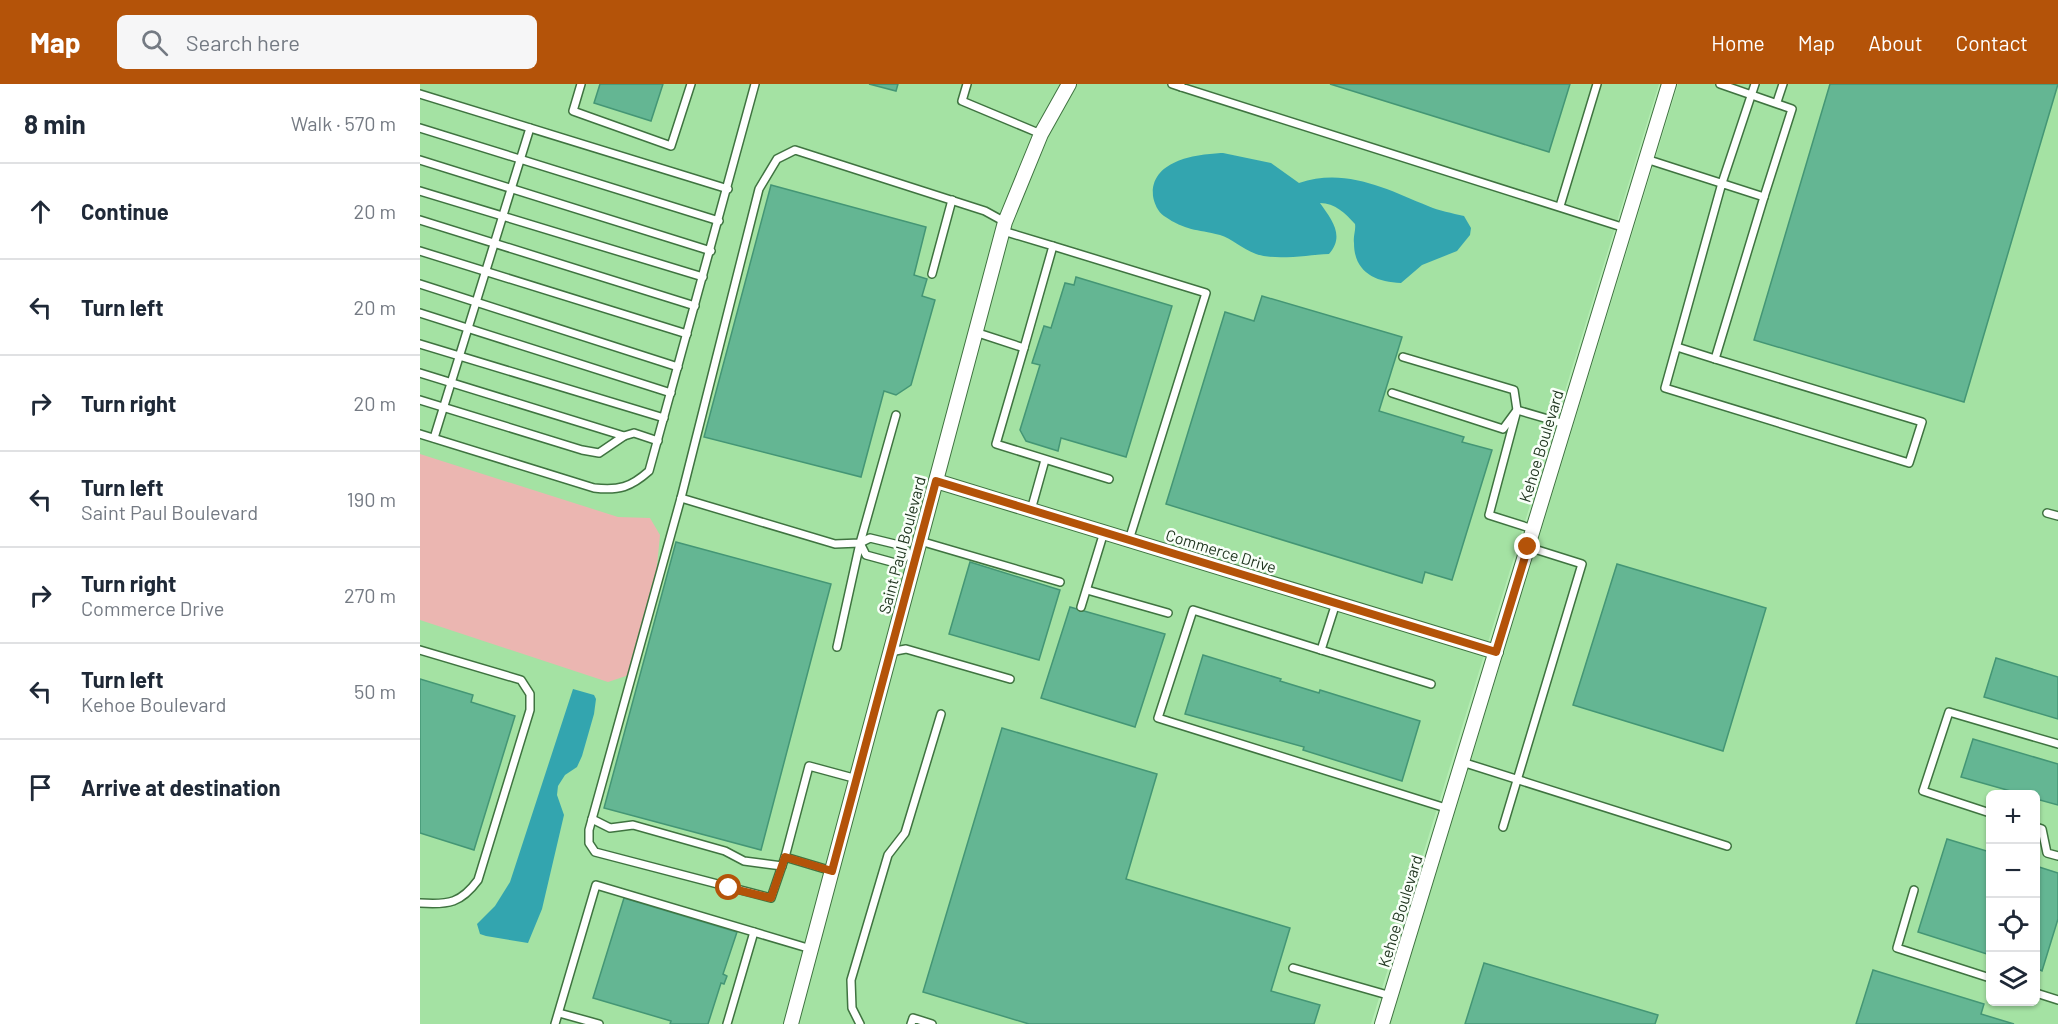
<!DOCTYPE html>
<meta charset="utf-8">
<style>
:root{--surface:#fff;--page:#f6f6f7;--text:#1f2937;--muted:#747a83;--line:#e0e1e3;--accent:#b45309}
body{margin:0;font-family:Barlow,sans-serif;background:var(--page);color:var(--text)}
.controls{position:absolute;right:18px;bottom:18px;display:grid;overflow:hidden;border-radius:9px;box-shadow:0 2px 4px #0004}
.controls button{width:54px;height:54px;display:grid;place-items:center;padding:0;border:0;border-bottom:2px solid var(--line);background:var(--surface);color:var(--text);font:30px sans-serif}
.stop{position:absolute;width:18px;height:18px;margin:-14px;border:4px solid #b45309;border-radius:50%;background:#fff}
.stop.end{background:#b45309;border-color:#fff;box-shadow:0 2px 6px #0008}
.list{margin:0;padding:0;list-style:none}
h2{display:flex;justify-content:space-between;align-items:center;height:78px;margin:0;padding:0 24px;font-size:26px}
h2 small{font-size:20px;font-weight:400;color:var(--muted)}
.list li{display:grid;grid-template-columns:39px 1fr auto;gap:18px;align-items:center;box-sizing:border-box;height:96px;padding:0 24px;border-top:2px solid var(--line)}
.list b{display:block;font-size:22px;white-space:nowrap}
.list p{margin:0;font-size:20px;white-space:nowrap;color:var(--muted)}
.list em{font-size:20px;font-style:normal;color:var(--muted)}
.icon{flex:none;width:33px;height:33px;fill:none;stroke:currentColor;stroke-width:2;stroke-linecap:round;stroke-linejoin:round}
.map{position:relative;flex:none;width:1638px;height:940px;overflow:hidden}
header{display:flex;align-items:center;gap:36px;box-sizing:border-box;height:84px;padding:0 30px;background:var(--accent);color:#fff}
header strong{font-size:28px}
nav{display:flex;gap:33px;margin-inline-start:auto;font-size:21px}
.search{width:420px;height:54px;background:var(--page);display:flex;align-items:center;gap:15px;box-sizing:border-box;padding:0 21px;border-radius:9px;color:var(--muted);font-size:22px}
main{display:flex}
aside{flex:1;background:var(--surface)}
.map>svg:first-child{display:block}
</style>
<header>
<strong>Map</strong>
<div class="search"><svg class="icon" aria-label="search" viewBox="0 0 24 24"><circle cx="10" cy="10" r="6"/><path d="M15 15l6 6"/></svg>Search here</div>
<nav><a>Home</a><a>Map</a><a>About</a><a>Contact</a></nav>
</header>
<main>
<aside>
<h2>8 min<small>Walk · 570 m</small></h2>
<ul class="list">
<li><svg class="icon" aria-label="ahead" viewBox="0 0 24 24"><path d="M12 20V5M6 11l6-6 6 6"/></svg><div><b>Continue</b></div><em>20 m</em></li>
<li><svg class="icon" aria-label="left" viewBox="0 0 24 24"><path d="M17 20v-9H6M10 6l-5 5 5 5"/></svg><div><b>Turn left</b></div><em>20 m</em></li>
<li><svg class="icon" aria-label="right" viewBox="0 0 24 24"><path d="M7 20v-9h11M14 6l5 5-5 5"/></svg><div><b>Turn right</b></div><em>20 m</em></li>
<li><svg class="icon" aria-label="left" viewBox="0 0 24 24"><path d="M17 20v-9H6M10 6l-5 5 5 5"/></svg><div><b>Turn left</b><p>Saint Paul Boulevard</p></div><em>190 m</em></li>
<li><svg class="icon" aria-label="right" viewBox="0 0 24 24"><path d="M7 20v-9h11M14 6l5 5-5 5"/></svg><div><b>Turn right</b><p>Commerce Drive</p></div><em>270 m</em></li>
<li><svg class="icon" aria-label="left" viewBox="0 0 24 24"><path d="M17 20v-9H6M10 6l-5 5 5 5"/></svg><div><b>Turn left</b><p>Kehoe Boulevard</p></div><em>50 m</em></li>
<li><svg class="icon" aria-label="arrive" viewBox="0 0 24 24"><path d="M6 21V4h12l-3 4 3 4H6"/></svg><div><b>Arrive at destination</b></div></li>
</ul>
</aside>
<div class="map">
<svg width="1638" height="940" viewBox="0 0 1638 940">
<rect width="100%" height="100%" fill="#b5edb4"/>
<!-- built -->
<g fill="#a4e2a3" fill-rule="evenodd">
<path d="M0,0h1239l-288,940h-951z"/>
<path d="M1258,0h380v940h-668zM1570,710h46v208h-46z"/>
</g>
<!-- green -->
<path fill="#ebb6b1" d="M0,370l198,63 32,1 10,17 -5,52 -26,88 -21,7 -188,-62z"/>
<!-- water -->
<g fill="#33a5af">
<path d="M803,69l48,10 28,20c46,-16 88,6 129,23 11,5 24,7 36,10l7,12 -1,7 -13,16 -35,14 -21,18c-26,-1 -47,-11 -47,-40 -1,-7 2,-13 1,-19 -10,-11 -20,-21 -35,-21 12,17 25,33 9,51 -22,1 -53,7 -73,0 -14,-5 -25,-16 -36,-19 -24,-6 -34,-4 -56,-19 -6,-4 -10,-13 -11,-20 -3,-36 44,-42 70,-43z"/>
<path d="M153,605l21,6 2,4 -2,15 -12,42 -5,11 -12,8 -7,11 -1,9 7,20 -22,94 -14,34 -42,-7 -6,-2 -3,-10 18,-18 15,-24z"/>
</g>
<!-- building -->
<g fill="#64b693" stroke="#449675" stroke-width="1.5">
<path d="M180,0h63l-12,37 -57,-18z"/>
<path d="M449,0h29l-2,7z"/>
<path d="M910,0h240l-21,68z"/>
<path d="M1410,0h228l-94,318 -210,-62z"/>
<path d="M351,101l155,42 -12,48 13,4 -5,17 13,4 -24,85 -15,10 -12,-4 -23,86 -157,-40z"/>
<path d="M656,193l96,29 -46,151 -65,-19 -3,13 -32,-10 -6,-11 20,-65 -8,-2 12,-37 7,2 14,-45 9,2z"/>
<path d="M842,212l140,41 -23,74 85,26 -2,5 30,8 -40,130 -27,-8 -3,11 -256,-79 59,-192 29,9z"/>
<path d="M256,458l155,42 -70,266 -157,-42z"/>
<path d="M550,478l90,28 -21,70 -90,-26z"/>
<path d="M1197,480l149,44 -43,143 -150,-46z"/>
<path d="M650,523l95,27 -30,93 -94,-29z"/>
<path d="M783,571l78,24 -1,2 39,12 1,-3 100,31 -18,60 -99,-31 1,-3 -119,-33z"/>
<path d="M1576,574l62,19v42l-74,-22z"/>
<path d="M0,595l53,16 -2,7 44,14 -41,134 -54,-17z"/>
<path d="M582,644l155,46 -31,105 164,49 -19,63 49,14 -6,19h-285l-106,-32z"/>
<path d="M1553,655l85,25v41l-22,-6v-5h-15l-60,-17z"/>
<path d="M1527,755l43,13v103l-72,-23z"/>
<path d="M1616,782l22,7v46l-16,52 -6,-3z"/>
<path d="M204,814l113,34 -14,42 4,2 -3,8 -3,-1 -13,41h-38l1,-3 -78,-23z"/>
<path d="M1064,879l174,52 -3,9h-190z"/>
<path d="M1453,886l111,34 -3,10 33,10h-158z"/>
</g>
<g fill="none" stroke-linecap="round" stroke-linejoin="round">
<!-- lane casing -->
<g stroke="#3f7340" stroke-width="10">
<g id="lane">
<path d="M161,0l-8,27 98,35 20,-62"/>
<path d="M547,0l-5,17 79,33"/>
<path d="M752,0l9,3"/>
<path d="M761,0v3l444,141"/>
<path d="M1300,0l72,25 -28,88"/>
<path d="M0,10l308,95"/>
<path d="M1357,18l6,-18"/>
<path d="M0,44l299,93"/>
<path d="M1226,75l118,38 -49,162 207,63 -13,41 -244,-75 57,-205 33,-99"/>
<path d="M0,76l291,91"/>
<path d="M0,107l283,86"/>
<path d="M1140,122l37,-122"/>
<path d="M0,136l275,86"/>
<path d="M633,162l153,47 -77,247"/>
<path d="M0,167l267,83"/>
<path d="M512,190l20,-74"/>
<path d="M0,200l258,83"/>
<path d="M0,229l251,80"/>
<path d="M555,248l49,16 29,-102 -50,-15"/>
<path d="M0,260l244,74"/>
<path d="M1257,263l38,12"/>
<path d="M604,264l-28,96 113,35"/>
<path d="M983,273l111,33 3,20 48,14"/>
<path d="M0,289l204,63 -25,17 -17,-3 -162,-50"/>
<path d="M972,309l111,36 14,-19 -28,105 44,14"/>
<path d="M0,350l174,54c25,3 37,-1 55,-17l106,-387"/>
<path d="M204,352l10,-3 24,8"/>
<path d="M14,354l96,-310"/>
<path d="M261,414l154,46 25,-1 10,-5 33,8 5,8 8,2"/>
<path d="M611,426l14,-50"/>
<path d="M1627,429l11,3"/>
<path d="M500,457l140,41"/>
<path d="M440,459l6,12 33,9 9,-10"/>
<path d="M667,506l81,23"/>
<path d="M916,519l-15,47 -128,-40 -35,108 291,91"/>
<path d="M661,523l23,-75"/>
<path d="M417,563l23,-104 36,-128"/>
<path d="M0,566l101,30 9,14v16l-52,170c-17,23 -29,25 -58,23"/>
<path d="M901,566l110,34"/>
<path d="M470,568l16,-3 104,30"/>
<path d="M1042,678l265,84"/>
<path d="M1570,729l-67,-22 26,-79 109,32"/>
<path d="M172,735l18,9 23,-3 92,26 19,10 38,5"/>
<path d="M1083,743l79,-263 -54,-17"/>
<path d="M1616,743l6,2 5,24 11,3"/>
<path d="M365,773l-14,41 -176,-46 -6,-9v-13l92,-332 78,-309 18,-30 18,-9 190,61 20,11"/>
<path d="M412,787l-47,-14 24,-91 48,13"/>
<path d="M1494,806l-17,58 93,30"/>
<path d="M873,884l98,28"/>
<path d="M1616,909l22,7"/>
<path d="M139,929l40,11"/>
<path d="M135,940l41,-139 215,64"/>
<path d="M307,940l27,-92"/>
<path d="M440,940l-8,-16 -1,-28 37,-125 17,-22 36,-119"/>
<path d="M491,940l2,-6 19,6"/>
</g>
</g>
<!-- street casing -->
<g stroke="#3f7340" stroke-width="16">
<g id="street">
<path d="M516,397l560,171"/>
<path d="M371,940l214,-802 36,-88 28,-50"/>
<path d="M962,940l287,-940"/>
</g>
</g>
<!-- lane -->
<use href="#lane" stroke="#fff" stroke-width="7"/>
<!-- street -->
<use href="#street" stroke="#fff" stroke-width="14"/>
</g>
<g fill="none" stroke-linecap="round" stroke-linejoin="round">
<!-- route -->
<path stroke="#b45309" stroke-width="8" d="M309,804l42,10 14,-41 47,14 104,-390 560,171 32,-105"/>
</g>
<g text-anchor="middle" stroke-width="5" stroke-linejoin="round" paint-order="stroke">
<!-- street labels -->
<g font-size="16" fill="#203620" stroke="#f9fff9">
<text transform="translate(1121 362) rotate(-73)" y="6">Kehoe Boulevard</text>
<text transform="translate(482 461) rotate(-75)" y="6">Saint Paul Boulevard</text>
<text transform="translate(801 467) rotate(17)" y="6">Commerce Drive</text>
<text transform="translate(980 827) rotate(-73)" y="6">Kehoe Boulevard</text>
</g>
</g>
</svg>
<div class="controls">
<button>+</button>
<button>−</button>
<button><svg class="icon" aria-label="locate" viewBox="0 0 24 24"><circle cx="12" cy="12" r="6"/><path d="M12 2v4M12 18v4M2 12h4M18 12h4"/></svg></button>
<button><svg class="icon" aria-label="layers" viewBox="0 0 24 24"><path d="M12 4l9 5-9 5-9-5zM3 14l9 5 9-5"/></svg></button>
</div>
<div class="stop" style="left:309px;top:804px"></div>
<div class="stop end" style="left:1108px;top:463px"></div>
</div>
</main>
